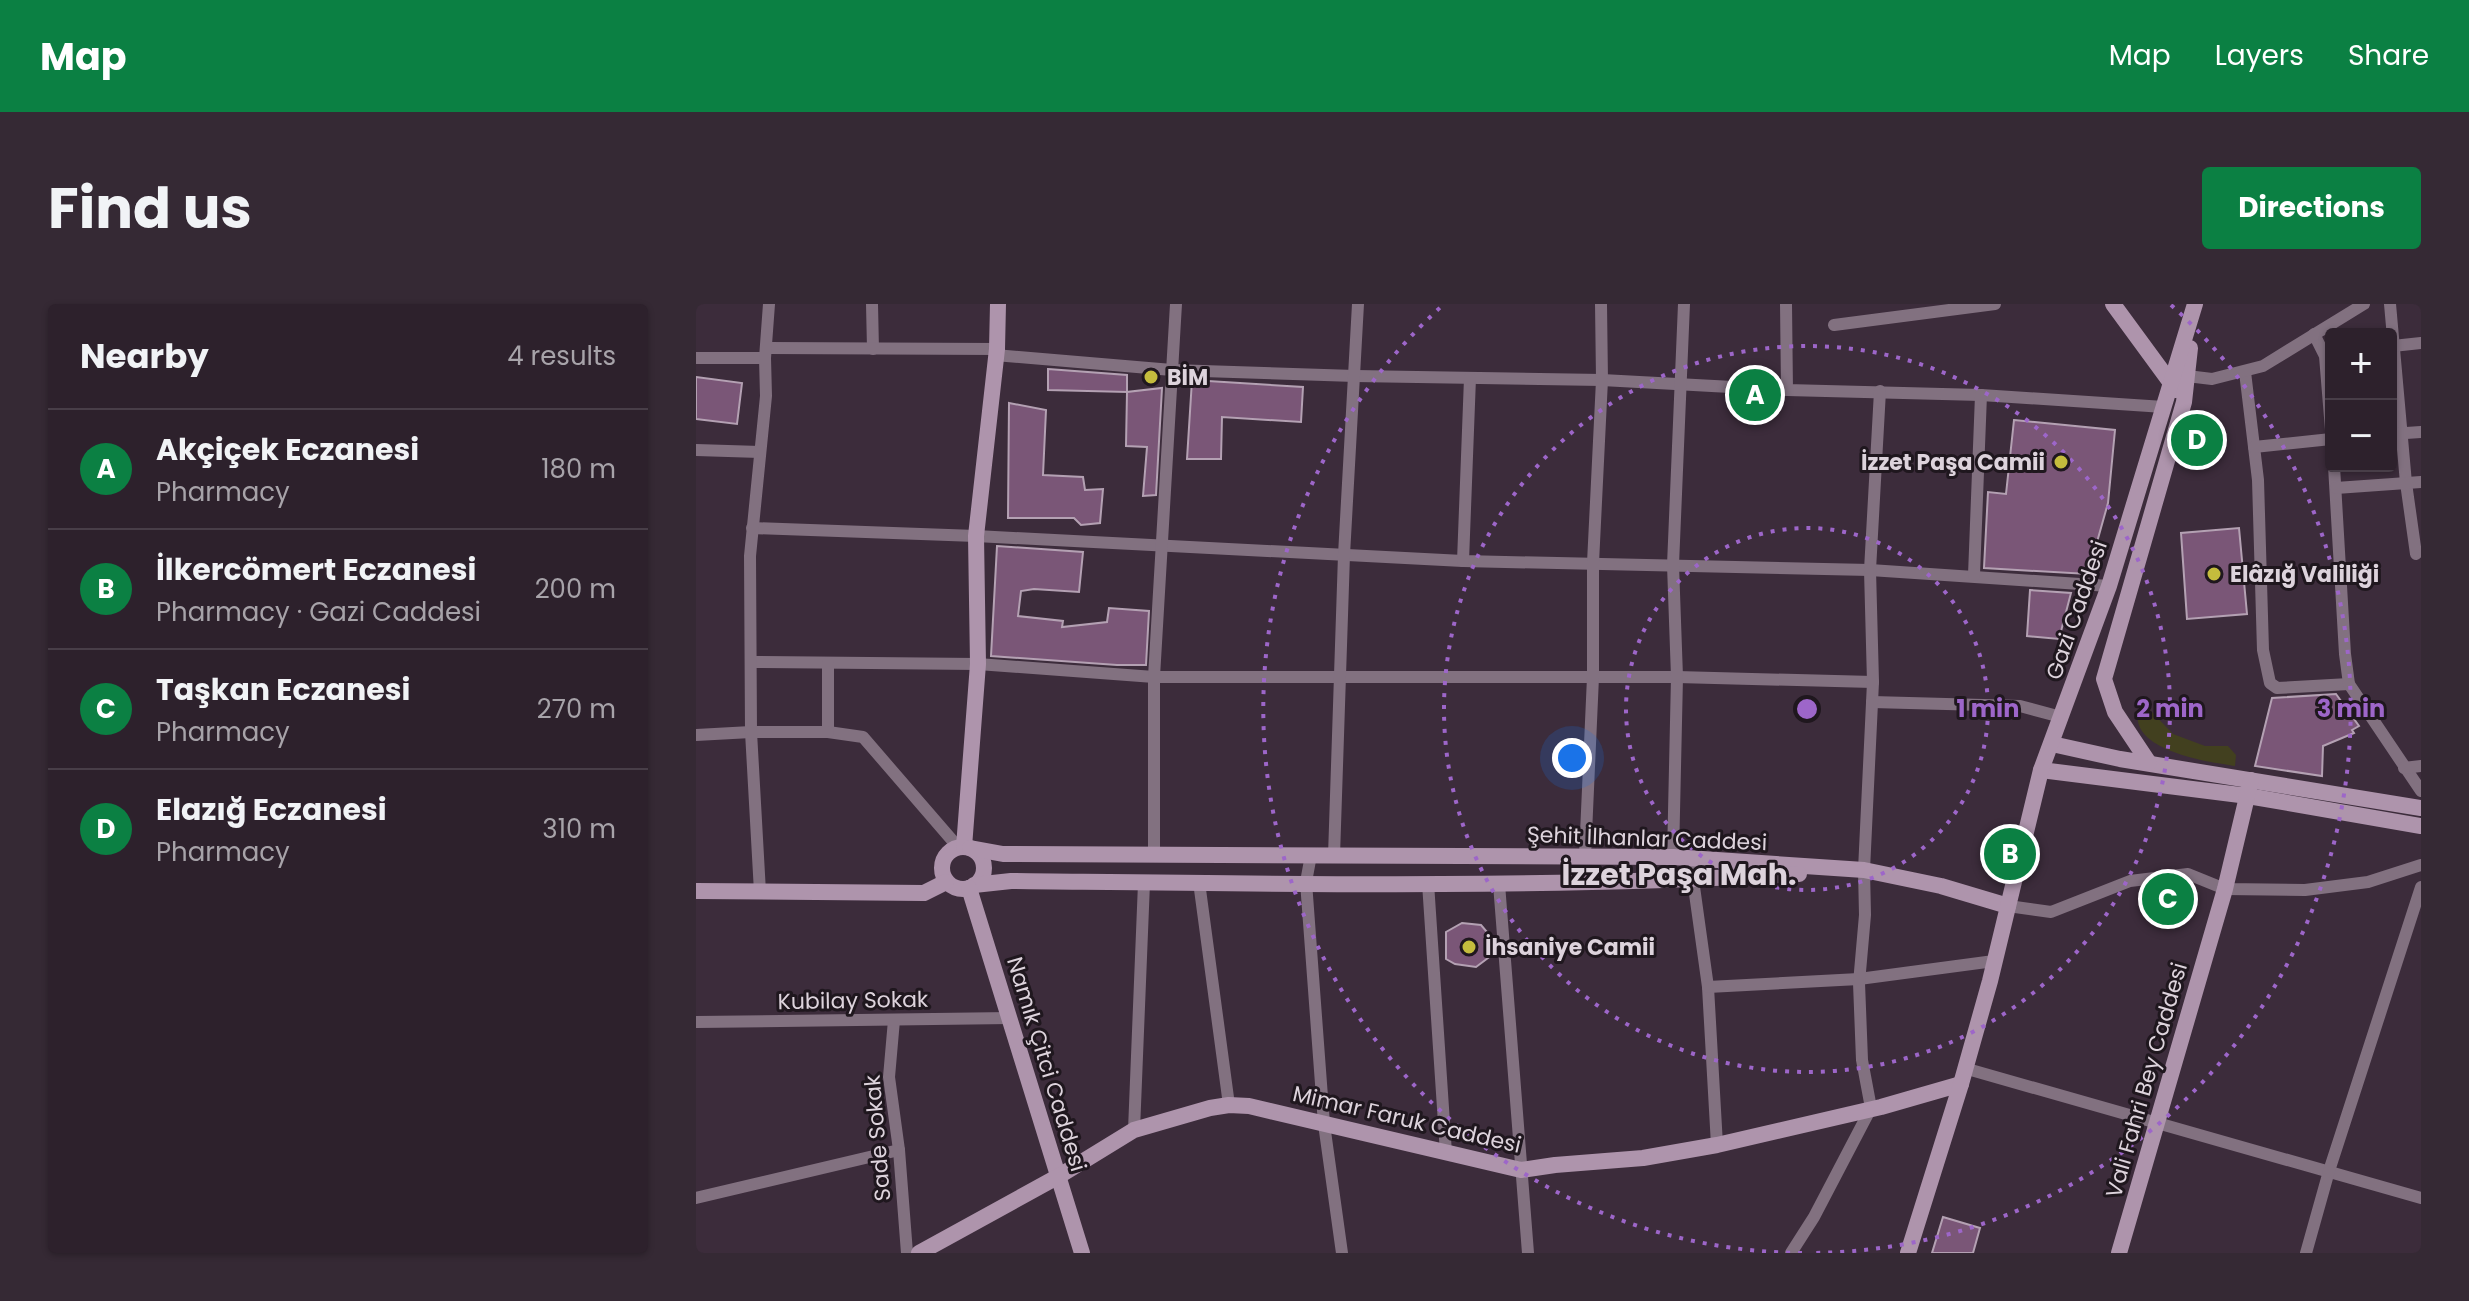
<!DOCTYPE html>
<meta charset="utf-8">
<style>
:root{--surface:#2d212c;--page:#352934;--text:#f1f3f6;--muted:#a7a3a9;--line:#483e48;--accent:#0b8043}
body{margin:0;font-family:Poppins,sans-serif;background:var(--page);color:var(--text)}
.controls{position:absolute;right:24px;top:24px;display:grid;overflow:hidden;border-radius:8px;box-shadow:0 2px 6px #0004}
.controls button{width:72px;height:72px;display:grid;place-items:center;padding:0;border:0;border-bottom:2px solid var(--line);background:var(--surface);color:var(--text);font:40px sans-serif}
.you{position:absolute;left:876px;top:454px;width:28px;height:28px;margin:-20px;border:6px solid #fff;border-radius:50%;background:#1a73e8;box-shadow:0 0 0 12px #1a73e833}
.badge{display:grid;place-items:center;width:52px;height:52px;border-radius:50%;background:var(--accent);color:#fff;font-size:26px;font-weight:700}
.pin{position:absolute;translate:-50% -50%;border:4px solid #fff;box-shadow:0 2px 8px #0006}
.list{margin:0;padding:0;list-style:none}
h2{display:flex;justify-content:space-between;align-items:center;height:104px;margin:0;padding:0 32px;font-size:34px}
h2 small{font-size:26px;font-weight:400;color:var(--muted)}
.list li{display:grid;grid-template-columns:52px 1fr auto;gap:24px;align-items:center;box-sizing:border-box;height:120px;padding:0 32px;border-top:2px solid var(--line)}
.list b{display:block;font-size:30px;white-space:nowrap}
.list p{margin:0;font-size:26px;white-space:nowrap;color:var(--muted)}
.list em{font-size:26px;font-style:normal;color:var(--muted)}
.map{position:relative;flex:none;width:1725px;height:949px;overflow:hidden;border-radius:8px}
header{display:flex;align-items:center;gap:48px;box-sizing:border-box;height:112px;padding:0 40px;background:var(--accent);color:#fff}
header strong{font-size:38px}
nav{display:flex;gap:44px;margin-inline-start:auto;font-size:28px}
.intro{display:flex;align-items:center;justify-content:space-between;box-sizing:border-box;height:192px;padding:0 48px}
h1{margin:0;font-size:56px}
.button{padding:20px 36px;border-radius:8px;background:var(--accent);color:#fff;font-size:28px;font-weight:700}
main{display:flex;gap:48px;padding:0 48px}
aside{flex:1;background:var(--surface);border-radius:8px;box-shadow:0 2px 6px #0004}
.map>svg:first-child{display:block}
</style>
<header>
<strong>Map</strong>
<nav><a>Map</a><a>Layers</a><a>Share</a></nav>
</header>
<div class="intro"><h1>Find us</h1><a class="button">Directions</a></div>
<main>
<aside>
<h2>Nearby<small>4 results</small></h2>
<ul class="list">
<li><span class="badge">A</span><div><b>Akçiçek Eczanesi</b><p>Pharmacy</p></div><em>180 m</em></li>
<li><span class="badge">B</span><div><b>İlkercömert Eczanesi</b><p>Pharmacy · Gazi Caddesi</p></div><em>200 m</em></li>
<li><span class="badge">C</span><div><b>Taşkan Eczanesi</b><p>Pharmacy</p></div><em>270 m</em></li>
<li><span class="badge">D</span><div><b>Elazığ Eczanesi</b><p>Pharmacy</p></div><em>310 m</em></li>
</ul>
</aside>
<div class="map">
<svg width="1725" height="949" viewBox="0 0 1725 949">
<rect width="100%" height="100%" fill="#3c2c3b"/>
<!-- green -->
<path fill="#42401f" d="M1446,403l7,2 24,25 32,12h23l8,9 -1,11c-26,-4 -109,-16 -96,-57z"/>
<!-- building -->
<g fill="#7a5677" stroke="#b4a1b3" stroke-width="2">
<path d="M352,65l79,6v17l-79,-2z"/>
<path d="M0,73l46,6 -5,41 -41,-5z"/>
<path d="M496,76l111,7 -2,35 -79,-5 -1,42h-34z"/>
<path d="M466,84l-6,107 -13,1 4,-49 -21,-1 1,-54z"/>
<path d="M313,99l37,7 -3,65 40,2 2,13 18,-1 -3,34 -19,2 -7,-7h-66z"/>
<path d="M1318,116l101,10 -7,73 -20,71 -104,-6 4,-76 18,2z"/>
<path d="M1543,224l8,86 -60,5 -6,-86z"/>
<path d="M301,242l86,6 -4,40 -45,-3 -13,2 -3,25 45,5 -1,6 45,-5 2,-14 40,3 -3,54h-29l-126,-9z"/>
<path d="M1334,286l41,3 -12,46 -32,-3z"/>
<path d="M1640,390l23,32 -7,4 2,3 -31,13 -1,30 -67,-10 17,-68z"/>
<path d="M766,619l19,2 12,14 -1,16 -16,12 -21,-3 -9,-5v-27z"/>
<path d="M1247,913l37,11 -7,25h-41z"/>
</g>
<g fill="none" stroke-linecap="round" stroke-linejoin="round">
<!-- street -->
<g stroke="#827180" stroke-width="12">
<path d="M176,0l1,45"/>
<path d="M1090,0l1,86"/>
<path d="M1694,0l16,179 10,71"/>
<path d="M1138,21l161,-21"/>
<path d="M1618,30l11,22 6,74"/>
<path d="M1697,42l28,-3"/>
<path d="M72,44l229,1"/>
<path d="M299,51l177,15 183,6 247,4 185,10 194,5 183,12"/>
<path d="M0,54h69"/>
<path d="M1549,68l13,108 5,170 7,33 7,5 72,-4"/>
<path d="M1491,72l25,3 51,-13 101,-62"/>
<path d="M1695,130l30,-2"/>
<path d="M1558,143l77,-8"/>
<path d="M0,146l64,2"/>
<path d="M1638,162l11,188 4,30 72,107"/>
<path d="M1640,184l85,-6"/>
<path d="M56,224l224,8 487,25 407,9 239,16"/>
<path d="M767,257l7,-183"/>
<path d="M1278,271l7,-180"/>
<path d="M56,358l226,2 176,13h523l196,5"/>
<path d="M132,359v69l35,5 95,110"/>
<path d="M1176,398l148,4 41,11"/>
<path d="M0,431l55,-3h77"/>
<path d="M1708,464l17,-2"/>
<path d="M458,551v-178l22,-373"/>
<path d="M615,551l-5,27 18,242 18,129"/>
<path d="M638,552l10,-301 14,-251"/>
<path d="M889,552l8,-179v-114l9,-183 -1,-76"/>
<path d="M977,553l4,-180 -4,-112 11,-261"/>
<path d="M994,554l18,129 9,158"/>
<path d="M503,578l30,223"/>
<path d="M732,579l18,270"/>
<path d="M803,580l29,369"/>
<path d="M64,588l-9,-160 -1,-176 16,-160 -1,-38 4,-54"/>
<path d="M1312,602l43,6 79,-31 58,-7 37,15 80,1 63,-8 53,-17"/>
<path d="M1012,683l151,-8 135,-18"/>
<path d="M198,716l-5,57 10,73 8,103"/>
<path d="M0,718l314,-4"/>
<path d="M1268,764l457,130"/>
<path d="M438,826l10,-247"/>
<path d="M0,894l203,-48"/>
<path d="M1095,949l23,-36 57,-109 -9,-48 -3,-77 6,-68 -1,-45 9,-188 -3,-112 10,-179"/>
<path d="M1610,949l23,-82 92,-284"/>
</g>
<!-- secondary -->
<g stroke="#ae94ac" stroke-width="16">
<path d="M1417,0l63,86"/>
<path d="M1356,440l68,15 301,49"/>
<path d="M1453,459l-34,-51 -11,-33 80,-277 6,-54"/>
<path d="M1345,466l207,26 173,30"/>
<circle cx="267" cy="564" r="21"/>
<path d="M268,543l14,-183 -2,-128 21,-187 1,-45"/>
<path d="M274,544l33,6 670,3 191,13 77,16 67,20"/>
<path d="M278,581l37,-4c263,3 526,8 788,-7"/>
<path d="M273,584l113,365"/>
<path d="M0,587l228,2 22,-11"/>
<path d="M223,949l140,-77 75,-46 76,-22 19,-3 20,1 272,64 34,-5 88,-7 74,-13 164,-38 80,-23"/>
<path d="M1212,949l53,-169 29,-103 51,-211 68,-184 86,-282"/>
<path d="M1423,949l106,-364 26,-109"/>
</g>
</g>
<!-- distance rings -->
<g fill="none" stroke="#9d66c9" stroke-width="4" stroke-dasharray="4 8">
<circle cx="1111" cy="405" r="181"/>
<circle cx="1111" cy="405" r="363"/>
<path d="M1106 949A544 544 0 0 1 747 1M1475 1A544 544 0 0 1 1116 949"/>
</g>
<!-- markers -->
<g fill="#c4bc3d" stroke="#1f171e" stroke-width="3">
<circle cx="455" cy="73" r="8"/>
<circle cx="1365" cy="158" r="8"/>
<circle cx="1518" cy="270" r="8"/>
<circle cx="773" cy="643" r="8"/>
</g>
<g text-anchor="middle" stroke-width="6" stroke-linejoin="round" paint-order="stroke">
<!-- poi labels -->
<g font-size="22" font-weight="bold" fill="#ddd3dc" stroke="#1f171e" text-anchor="start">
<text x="471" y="81">BİM</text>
<text x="1349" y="166" text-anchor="end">İzzet Paşa Camii</text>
<text x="1534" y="278">Elâzığ Valiliği</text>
<text x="789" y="651">İhsaniye Camii</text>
</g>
<!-- street labels -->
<g font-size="22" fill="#ddd3dc" stroke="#1f171e">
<text transform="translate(1380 306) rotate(-71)" y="8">Gazi Caddesi</text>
<text transform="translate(951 534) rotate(2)" y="8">Şehit İlhanlar Caddesi</text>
<text transform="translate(157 696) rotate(-1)" y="8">Kubilay Sokak</text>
<text transform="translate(351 760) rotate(73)" y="8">Namık Çitci Caddesi</text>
<text transform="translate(1450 776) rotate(-74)" y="8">Vali Fahri Bey Caddesi</text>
<text transform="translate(711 815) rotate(13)" y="8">Mimar Faruk Caddesi</text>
<text transform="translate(181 834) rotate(-95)" y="8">Sade Sokak</text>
</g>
<!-- district labels -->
<g font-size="30" font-weight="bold" fill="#ddd3dc" stroke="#1f171e">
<text x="983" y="581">İzzet Paşa Mah.</text>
</g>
</g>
<circle cx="1111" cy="405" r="12" fill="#9d66c9" stroke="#1f171e" stroke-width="4"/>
<g font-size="24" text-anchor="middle" font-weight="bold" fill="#9d66c9" stroke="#1f171e" stroke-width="6" stroke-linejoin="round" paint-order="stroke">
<text x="1292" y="413">1 min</text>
<text x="1474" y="413">2 min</text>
<text x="1655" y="413">3 min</text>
</g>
</svg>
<div class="controls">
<button>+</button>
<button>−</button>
</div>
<div class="you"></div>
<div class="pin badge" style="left:1059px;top:91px">A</div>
<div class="pin badge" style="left:1314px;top:550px">B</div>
<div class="pin badge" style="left:1472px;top:595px">C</div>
<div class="pin badge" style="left:1501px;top:136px">D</div>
</div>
</main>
